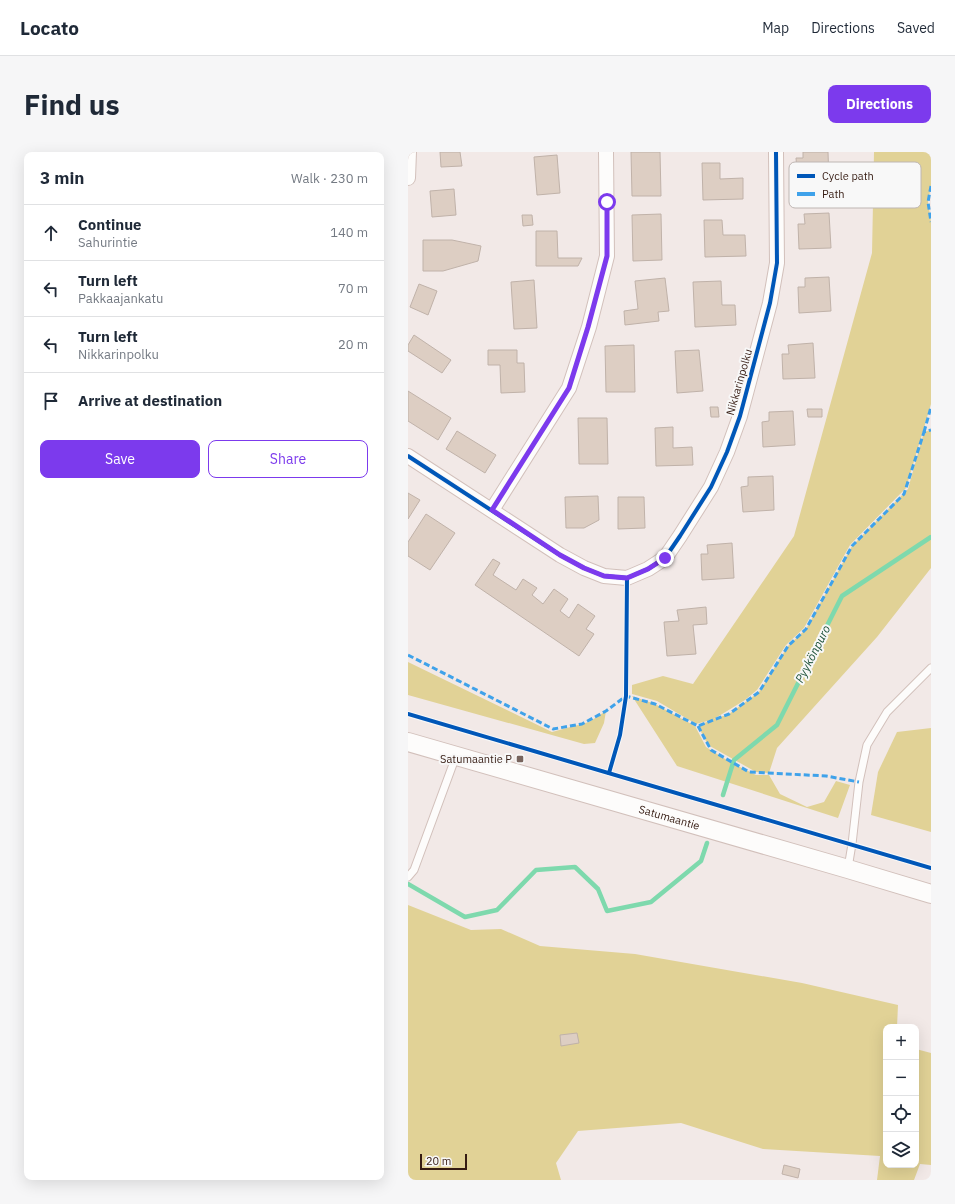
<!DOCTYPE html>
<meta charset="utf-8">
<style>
:root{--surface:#fff;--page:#f6f6f7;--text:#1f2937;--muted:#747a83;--line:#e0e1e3;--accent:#7c3aed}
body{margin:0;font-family:"IBM Plex Sans",sans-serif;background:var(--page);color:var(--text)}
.controls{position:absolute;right:12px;bottom:12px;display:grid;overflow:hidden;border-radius:8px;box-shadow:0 4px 16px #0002}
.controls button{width:36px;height:36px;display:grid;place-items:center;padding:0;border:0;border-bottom:1px solid var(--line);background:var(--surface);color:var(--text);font:20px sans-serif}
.scale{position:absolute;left:12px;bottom:10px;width:47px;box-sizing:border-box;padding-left:4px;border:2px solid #361c13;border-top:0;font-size:11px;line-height:14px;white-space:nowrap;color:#361c13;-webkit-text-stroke:3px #f8f8f8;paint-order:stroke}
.stop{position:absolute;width:12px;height:12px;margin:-9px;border:3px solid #7c3aed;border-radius:50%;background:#fff}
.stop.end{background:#7c3aed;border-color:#fff;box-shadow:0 1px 4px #0008}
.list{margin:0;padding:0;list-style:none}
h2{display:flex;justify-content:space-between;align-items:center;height:52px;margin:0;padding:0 16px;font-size:17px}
h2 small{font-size:13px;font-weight:400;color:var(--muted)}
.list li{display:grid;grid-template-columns:26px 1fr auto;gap:12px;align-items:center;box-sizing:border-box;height:56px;padding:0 16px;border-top:1px solid var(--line)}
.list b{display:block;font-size:15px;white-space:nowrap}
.list p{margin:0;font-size:13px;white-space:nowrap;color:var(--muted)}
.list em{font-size:13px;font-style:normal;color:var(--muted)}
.actions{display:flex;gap:8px;padding:12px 16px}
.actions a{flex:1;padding:9px 0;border:1px solid var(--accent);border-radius:8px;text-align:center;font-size:14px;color:var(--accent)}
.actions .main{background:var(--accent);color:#fff}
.icon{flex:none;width:22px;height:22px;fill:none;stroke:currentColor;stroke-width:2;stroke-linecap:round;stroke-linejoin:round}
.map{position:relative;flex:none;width:523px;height:1028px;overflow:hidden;border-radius:8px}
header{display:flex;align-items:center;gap:24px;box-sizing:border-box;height:56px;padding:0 20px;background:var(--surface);border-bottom:1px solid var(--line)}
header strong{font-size:19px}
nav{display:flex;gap:22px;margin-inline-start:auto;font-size:14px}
.intro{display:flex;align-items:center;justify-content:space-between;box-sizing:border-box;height:96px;padding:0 24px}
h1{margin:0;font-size:28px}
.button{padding:10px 18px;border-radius:8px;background:var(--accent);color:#fff;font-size:14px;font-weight:700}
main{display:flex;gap:24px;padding:0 24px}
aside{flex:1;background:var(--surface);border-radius:8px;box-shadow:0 4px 16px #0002}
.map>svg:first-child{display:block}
</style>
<header>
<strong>Locato</strong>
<nav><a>Map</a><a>Directions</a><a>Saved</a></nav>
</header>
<div class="intro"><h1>Find us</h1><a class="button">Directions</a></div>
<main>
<aside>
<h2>3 min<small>Walk · 230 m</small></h2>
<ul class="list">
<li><svg class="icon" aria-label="ahead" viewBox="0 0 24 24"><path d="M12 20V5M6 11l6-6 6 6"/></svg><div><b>Continue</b><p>Sahurintie</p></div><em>140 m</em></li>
<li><svg class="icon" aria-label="left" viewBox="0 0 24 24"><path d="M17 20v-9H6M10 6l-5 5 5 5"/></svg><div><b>Turn left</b><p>Pakkaajankatu</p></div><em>70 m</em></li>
<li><svg class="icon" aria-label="left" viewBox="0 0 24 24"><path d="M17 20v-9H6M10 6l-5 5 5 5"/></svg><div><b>Turn left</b><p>Nikkarinpolku</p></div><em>20 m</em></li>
<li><svg class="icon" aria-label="arrive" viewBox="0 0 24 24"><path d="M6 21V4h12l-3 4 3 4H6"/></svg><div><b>Arrive at destination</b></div></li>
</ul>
<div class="actions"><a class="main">Save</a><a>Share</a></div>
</aside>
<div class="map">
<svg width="523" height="1028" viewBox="0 0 523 1028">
<rect width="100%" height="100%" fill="#f2e9e7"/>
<!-- green -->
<g fill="#e1d296">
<path d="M466,0h57v34l-3,16 3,20v182l-25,84 -56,57 -46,83 -18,17 -29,45 -12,10 -31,19 15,-5 30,-22 29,-46 18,-17 46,-83 56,-57 16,-57 7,-2v138l-54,69 -100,111 -8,25 -13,-1 -48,-27 -10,-19 13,-6 -15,4 -39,-23 -25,-7v-9l31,-9 30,8 101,-148 78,-283z"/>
<path d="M0,510l144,70 37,-10 17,-11 -2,12 -9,20 -11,1 -176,-49z"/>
<path d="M224,544l23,8 40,22 11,21 24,15 26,13h13l11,19 27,13 17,-5 12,-21 14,4 -12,33 -161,-52z"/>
<path d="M523,576v104l-60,-17 7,-43 19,-40z"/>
<path d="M0,753l63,25 30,-1 39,17 95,8 167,29 96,22 -1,22h-11v138h30v-116l15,4v112l-11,-1 -6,16h-37l3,-24 -117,-7 -82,-26 -103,8 -22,32 5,17h-153z"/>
</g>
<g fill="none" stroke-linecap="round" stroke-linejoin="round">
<!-- stream -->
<g stroke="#7ed9ad" stroke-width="4.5">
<path d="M315,643l11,-35 43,-35 65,-129 89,-59"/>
<path d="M0,732l57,33 32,-7 39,-40 39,-3 23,22 9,22 44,-9 50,-41 6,-18"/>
</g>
</g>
<!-- building -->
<g fill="#ddcec3" stroke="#c0b2a9">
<path d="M32,0h20l2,14 -21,1z"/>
<path d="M223,0h29l1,44h-29z"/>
<path d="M395,0h25l1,30 -31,2 -2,-26h7z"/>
<path d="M149,3l3,38 -23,2 -3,-38z"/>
<path d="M294,11h18v16l23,-1v21l-40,1z"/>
<path d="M46,37l2,26 -24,2 -2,-26z"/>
<path d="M421,61l2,35 -32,1 -1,-25h7l-1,-10z"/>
<path d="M253,62l1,46 -29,1 -1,-46z"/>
<path d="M114,63h10l1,10 -10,1z"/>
<path d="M296,68h18l1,15h22l1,21 -41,1z"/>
<path d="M128,79h21l1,27h24l-4,8h-42z"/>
<path d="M15,88h29l29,6 -3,15 -35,10h-20z"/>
<path d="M421,125l2,34 -32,2 -1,-26h7v-9z"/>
<path d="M257,126l4,33 -11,1 1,9 -34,4 -1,-14 14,-2 -3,-28z"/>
<path d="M126,128l3,48 -23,1 -3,-47z"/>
<path d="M313,129l1,24h13l1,20 -41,2 -2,-45z"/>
<path d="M11,132l18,7 -9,24 -18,-8z"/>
<path d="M6,183l37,25 -9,13 -34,-22v-6z"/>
<path d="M405,191l2,35 -32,1 -1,-25h7l-1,-9z"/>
<path d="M226,193l1,47h-29l-1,-46z"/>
<path d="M80,198h29v13h7l1,29 -24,1 -1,-28h-12z"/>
<path d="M291,198l4,41 -26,2 -2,-42z"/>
<path d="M0,239l43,27 -13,22 -30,-19z"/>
<path d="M302,255h8l1,10h-8z"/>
<path d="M399,257h15v8h-14z"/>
<path d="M385,259l2,34 -32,2 -1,-25 7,-1v-9z"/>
<path d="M170,266h29l1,46h-29z"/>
<path d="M265,275v21l19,-1 1,18 -37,1 -1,-38z"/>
<path d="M49,279l39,24 -11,18 -39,-24z"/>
<path d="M365,324l1,34 -31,2 -2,-25 7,-1v-9z"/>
<path d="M0,341l12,7 -12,19z"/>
<path d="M190,344l1,24 -15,8h-18l-1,-31z"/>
<path d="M210,345h26l1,31 -27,1z"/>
<path d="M18,362l29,19 -25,37 -22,-14v-14z"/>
<path d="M324,391l2,35 -32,2 -1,-26h7l-1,-9z"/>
<path d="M85,407l7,4 -7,12 23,15 7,-11 14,9 -5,7 11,9 11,-15 14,10 -8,12 9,7 9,-14 17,12 -9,13 8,5 -15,22 -104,-71z"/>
<path d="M298,455l1,17 -14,1 3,29 -29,2 -3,-34 15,-1 -2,-11z"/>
<path d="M169,881l2,10 -18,3 -1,-11z"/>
<path d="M376,1013l16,4 -2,9 -16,-4z"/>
</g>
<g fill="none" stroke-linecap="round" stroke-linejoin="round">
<!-- service casing -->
<g stroke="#d2c0bb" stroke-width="9">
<g id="service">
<path d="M440,716l4,-24 7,-62 8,-37 20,-33 44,-44"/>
<path d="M0,725l6,-7 42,-114"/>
</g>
</g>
<!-- minor casing -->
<g stroke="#d2c0bb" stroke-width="16">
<g id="minor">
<path d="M0,26l1,-26"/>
<path d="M0,304l152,99 24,13 20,8 23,2 21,-9 17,-11 15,-22 31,-49 16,-35 13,-36 30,-113 7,-40 -1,-111"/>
<path d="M84,358l77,-122 20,-61 18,-71 -1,-104"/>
</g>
</g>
<!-- tertiary casing -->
<g stroke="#d2c0bb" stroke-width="20">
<g id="tertiary">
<path id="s1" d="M0,590l440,127 83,25"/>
</g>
</g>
<!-- service -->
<use href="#service" stroke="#fdfcfb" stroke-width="7"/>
<!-- minor -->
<use href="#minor" stroke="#fdfcfb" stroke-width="14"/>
<!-- tertiary -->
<use href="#tertiary" stroke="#fdfcfb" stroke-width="18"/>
<!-- quiet -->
<g stroke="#3fa2ea" stroke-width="3" stroke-dasharray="6 3" stroke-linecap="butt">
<path d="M523,34l-3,16 3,20"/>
<path d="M516,280l7,-25"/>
<path d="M0,503l145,74 29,-5 24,-13 20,-15 29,8 43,22 31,-12 30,-22 29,-46 18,-17 46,-83 52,-52 20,-62 7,-2"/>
<path d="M290,574l13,24 38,22 77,4 33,6"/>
</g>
<!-- cycleway casing -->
<g stroke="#f8f8f8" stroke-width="6">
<g id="cycleway">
<path d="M0,304l152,99 24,13 20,8 23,2 21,-9 17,-11 15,-22 31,-49 16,-35 13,-36 30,-113 7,-40 -1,-111"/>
<path d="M0,562l523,154"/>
<path d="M201,621l11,-38 6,-39 1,-118"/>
</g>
</g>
<!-- cycleway -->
<use href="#cycleway" stroke="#0057b8" stroke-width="4"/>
</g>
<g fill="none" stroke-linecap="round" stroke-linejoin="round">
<!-- route -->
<path stroke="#7c3aed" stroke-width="5" d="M199,50v54l-19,71 -19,61 -77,122 68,45 24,13 20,8 23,2 21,-9 17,-11"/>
</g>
<!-- markers -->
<rect fill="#78645d" stroke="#f8f8f8" stroke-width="1.5" x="108" y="603" width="8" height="8" rx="2"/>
<g text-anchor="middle" stroke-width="4" stroke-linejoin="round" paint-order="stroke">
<!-- street labels -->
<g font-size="11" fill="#361c13" stroke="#f8f8f8">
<text transform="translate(331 230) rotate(-74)" y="4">Nikkarinpolku</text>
<text dy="4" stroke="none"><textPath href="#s1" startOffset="272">Satumaantie</textPath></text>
</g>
<!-- poi labels -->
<g font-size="11" fill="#361c13" stroke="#f8f8f8" text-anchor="end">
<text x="104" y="611">Satumaantie P</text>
</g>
<!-- water labels -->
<g font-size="12" font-style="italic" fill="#1c5138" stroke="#f8f8f8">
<text transform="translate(405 502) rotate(-63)" y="4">Pyykönpuro</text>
</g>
</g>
<!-- legend -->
<rect x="381" y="10" width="132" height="46" rx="6" fill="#f8f8f8" stroke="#beb6b3" stroke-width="1"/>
<rect x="389" y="22" width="18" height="4" fill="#0057b8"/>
<rect x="389" y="40" width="18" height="4" fill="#3fa2ea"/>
<g font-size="11" fill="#361c13">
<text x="414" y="28">Cycle path</text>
<text x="414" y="46">Path</text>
</g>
</svg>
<div class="controls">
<button>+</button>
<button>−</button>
<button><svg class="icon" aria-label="locate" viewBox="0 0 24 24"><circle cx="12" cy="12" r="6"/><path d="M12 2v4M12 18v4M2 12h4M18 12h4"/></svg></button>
<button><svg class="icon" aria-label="layers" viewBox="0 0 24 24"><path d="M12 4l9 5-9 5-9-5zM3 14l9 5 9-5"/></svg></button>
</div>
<div class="scale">20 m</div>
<div class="stop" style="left:199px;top:50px"></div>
<div class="stop end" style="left:257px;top:406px"></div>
</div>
</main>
